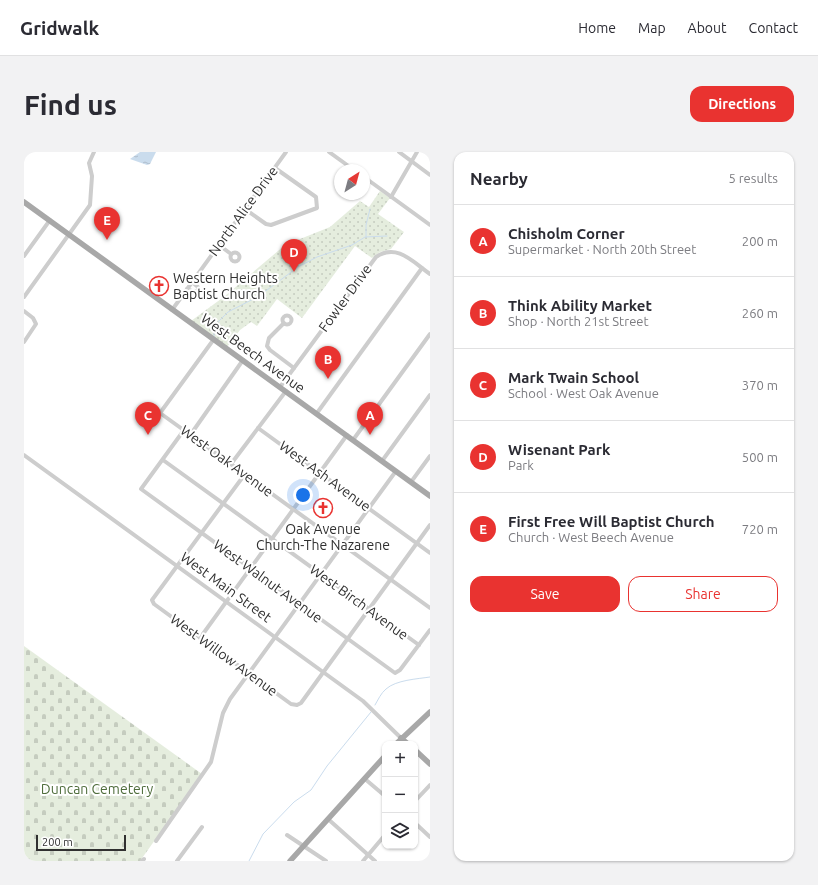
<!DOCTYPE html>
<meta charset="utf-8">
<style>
:root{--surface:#fff;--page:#f2f2f3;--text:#2b2b33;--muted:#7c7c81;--line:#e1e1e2;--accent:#e93330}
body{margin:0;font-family:Ubuntu,sans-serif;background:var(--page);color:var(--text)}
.controls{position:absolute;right:12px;bottom:12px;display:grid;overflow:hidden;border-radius:8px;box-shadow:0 1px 3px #0004}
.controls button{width:36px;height:36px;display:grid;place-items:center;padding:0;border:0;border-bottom:1px solid var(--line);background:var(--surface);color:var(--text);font:20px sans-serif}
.compass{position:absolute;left:310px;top:12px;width:36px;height:36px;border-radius:50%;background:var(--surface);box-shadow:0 1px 3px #0004;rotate:36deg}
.scale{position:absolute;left:12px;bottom:10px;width:90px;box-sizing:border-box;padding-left:4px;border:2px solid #303030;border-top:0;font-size:11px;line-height:14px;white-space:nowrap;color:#303030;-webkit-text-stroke:3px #fff;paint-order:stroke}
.you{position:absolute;left:279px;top:343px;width:14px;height:14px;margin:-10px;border:3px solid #fff;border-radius:50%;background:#1a73e8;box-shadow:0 0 0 6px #1a73e833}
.badge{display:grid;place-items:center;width:26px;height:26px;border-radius:50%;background:var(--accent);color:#fff;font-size:13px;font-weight:700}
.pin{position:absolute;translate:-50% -33px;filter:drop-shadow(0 1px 2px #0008)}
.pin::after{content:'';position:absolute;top:21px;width:14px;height:12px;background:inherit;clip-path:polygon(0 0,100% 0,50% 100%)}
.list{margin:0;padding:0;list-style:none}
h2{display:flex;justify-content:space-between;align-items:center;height:52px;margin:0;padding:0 16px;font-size:17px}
h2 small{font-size:13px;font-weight:400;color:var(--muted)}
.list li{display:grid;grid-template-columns:26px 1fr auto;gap:12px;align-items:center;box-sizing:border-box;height:72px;padding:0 16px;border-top:1px solid var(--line)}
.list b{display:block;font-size:15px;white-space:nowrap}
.list p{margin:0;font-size:13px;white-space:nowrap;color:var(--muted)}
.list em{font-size:13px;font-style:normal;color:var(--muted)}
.actions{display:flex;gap:8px;padding:12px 16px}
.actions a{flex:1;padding:9px 0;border:1px solid var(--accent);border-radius:12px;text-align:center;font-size:14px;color:var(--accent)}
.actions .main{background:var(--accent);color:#fff}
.icon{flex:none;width:22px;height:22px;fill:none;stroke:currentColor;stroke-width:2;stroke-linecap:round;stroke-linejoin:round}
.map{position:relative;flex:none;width:406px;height:709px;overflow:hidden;border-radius:12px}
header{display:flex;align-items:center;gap:24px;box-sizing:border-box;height:56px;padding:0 20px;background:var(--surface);border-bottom:1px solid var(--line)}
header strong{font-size:19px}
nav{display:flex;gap:22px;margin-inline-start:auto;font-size:14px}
.intro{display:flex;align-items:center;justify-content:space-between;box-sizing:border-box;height:96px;padding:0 24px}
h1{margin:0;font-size:28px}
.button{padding:10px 18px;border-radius:12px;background:var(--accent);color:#fff;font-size:14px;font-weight:700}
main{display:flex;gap:24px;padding:0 24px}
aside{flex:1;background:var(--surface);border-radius:12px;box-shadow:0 1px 3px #0004}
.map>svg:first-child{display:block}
</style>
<header>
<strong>Gridwalk</strong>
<nav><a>Home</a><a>Map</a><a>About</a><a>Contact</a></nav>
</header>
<div class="intro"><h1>Find us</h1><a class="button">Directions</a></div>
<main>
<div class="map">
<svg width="406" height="709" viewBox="0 0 406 709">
<defs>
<pattern id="grass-dots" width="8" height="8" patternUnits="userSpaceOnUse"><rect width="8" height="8" fill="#e5edde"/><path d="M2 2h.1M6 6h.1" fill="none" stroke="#c5ccbf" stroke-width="1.8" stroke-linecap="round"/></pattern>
<pattern id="cemetery-stones" width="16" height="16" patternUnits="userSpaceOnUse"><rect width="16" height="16" fill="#e5edde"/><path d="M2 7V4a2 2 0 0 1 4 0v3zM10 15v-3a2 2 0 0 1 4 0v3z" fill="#c5ccbf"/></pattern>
<pattern id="water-ripples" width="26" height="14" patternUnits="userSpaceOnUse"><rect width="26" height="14" fill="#cadced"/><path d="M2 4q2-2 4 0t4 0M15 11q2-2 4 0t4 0" fill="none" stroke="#aebdcc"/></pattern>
</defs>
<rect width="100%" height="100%" fill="#fff"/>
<!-- grass -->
<path fill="url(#grass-dots)" d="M356,39l10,7 -12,16 26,18 -13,17 -11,3 -8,6 -17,-12 -53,72 -25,-19 -20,27 -6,-4 -11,8 -13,17 -36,-26 34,-25 60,-51 45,-18 30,-26 9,6z"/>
<!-- cemetery -->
<path fill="url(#cemetery-stones)" d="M0,494l178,128 -62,87h-116z"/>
<!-- water -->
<path fill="url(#water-ripples)" d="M116,0h16l-6,12 -3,1 -17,-6z"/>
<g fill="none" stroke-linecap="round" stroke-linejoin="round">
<!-- stream -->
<g stroke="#cadced" stroke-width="1">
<path d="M342,85v-12l4,-16"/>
<path d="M190,185v-8l3,-6 11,-11 31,-16 39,-29 19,-10 35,-12 13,-8 22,-1"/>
<path d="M351,553c3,-5 6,-12 11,-16 10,-9 31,-10 44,-12"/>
<path d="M225,709l14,-27 31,-32 17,-12 16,-24 44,-54"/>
</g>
<!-- minor -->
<g stroke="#cdcdcd" stroke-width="4">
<path d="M305,0l25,18"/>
<path d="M375,0l31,23"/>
<path d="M340,25l66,48"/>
<path d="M367,45l26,-45"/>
<path d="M221,57l21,15 5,1 46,-17 -1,-11 -41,-29"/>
<path d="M195,93l12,9"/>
<circle cx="211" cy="105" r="4.5"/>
<path d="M0,104l26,-36"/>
<path d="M163,137l8,3 3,-2v-3l-6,-5"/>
<path d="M0,145l66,-92 2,-29 -3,-13 5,-11"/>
<path d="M148,158l114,-158"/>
<path d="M0,159l9,7 3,6 -12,18"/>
<circle cx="263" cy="168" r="4.5"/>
<path d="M260,171l-15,15 -2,8 3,4 24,18"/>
<path d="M190,187l-54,74 270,195"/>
<path d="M256,235l96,-130c21,-14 37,5 54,17"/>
<path d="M293,261l105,-145"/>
<path d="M234,276l172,125"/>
<path d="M160,278l-43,59 254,184 5,-3 30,-40"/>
<path d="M167,282l52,-74"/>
<path d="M329,288l77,-106"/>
<path d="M0,303l339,246 38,37"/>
<path d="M139,308l256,185"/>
<path d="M358,309l48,-66"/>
<path d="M207,312l55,-73"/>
<path d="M221,322l-93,126 2,4 137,100 6,1 4,-2 129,-178"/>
<path d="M387,330l19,-26"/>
<path d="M176,486l147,-203"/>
<path d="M341,627l20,17"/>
<path d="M391,649l15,-16"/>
<path d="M304,667l47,42"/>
<path d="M391,671l15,14"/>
<path d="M263,683l39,26"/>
<path d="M132,689l55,-79 12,-49 7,-14 166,-228"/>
<path d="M118,709l2,-2"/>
<path d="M153,709l25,-34"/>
<path d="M339,709l22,-26"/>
</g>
<!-- major -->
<g stroke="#a8a8a8" stroke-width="5.5">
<path d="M0,50l406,294"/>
<path d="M377,586l7,6"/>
<path d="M372,592l34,-32"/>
<path d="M391,598l15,14"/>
<path d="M266,709l95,-105"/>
</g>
</g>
<!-- icons -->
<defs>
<g id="church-ring" transform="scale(1)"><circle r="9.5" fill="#fff" stroke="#e93330" stroke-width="1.5"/><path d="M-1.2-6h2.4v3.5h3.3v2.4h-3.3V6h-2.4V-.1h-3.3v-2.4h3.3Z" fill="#e93330"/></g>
</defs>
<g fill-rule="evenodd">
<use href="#church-ring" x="135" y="134"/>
<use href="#church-ring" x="299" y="356"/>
</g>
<g text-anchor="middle" stroke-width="4" stroke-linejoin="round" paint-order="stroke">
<!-- street labels -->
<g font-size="14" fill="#303030" stroke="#fff">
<text transform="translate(219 59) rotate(-54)" y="5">North Alice Drive</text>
<text transform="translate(321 146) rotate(-54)" y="5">Fowler Drive</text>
<text transform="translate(229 201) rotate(36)" y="5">West Beech Avenue</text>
<text transform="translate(203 309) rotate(36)" y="5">West Oak Avenue</text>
<text transform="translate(301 324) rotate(36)" y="5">West Ash Avenue</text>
<text transform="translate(244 429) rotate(36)" y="5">West Walnut Avenue</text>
<text transform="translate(202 435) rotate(36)" y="5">West Main Street</text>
<text transform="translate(335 450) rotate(36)" y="5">West Birch Avenue</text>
<text transform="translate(200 503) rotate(36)" y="5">West Willow Avenue</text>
</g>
<!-- poi labels -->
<g font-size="14" fill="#303030" stroke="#fff" text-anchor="start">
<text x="149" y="131">Western Heights<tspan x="149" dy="16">Baptist Church</tspan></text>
<text x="299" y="382" text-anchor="middle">Oak Avenue<tspan x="299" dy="16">Church-The Nazarene</tspan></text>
</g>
<!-- park labels -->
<g font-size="14" fill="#4f6d3c" stroke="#fff">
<text x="73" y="642">Duncan Cemetery</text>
</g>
</g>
</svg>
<div class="controls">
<button>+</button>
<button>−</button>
<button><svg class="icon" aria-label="layers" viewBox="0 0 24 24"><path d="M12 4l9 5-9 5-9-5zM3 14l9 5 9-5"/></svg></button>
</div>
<svg class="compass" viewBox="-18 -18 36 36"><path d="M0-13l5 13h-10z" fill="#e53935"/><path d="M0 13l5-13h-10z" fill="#7c7c81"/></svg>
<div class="scale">200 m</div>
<div class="you"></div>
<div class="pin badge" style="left:346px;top:283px">A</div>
<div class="pin badge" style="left:304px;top:227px">B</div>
<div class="pin badge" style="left:124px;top:283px">C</div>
<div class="pin badge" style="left:270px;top:120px">D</div>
<div class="pin badge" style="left:83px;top:88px">E</div>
</div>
<aside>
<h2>Nearby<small>5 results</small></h2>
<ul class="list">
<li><span class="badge">A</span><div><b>Chisholm Corner</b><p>Supermarket · North 20th Street</p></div><em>200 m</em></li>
<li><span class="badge">B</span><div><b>Think Ability Market</b><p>Shop · North 21st Street</p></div><em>260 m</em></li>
<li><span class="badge">C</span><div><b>Mark Twain School</b><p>School · West Oak Avenue</p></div><em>370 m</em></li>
<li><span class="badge">D</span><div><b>Wisenant Park</b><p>Park</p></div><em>500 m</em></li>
<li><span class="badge">E</span><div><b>First Free Will Baptist Church</b><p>Church · West Beech Avenue</p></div><em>720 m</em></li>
</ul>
<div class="actions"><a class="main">Save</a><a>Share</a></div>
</aside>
</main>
